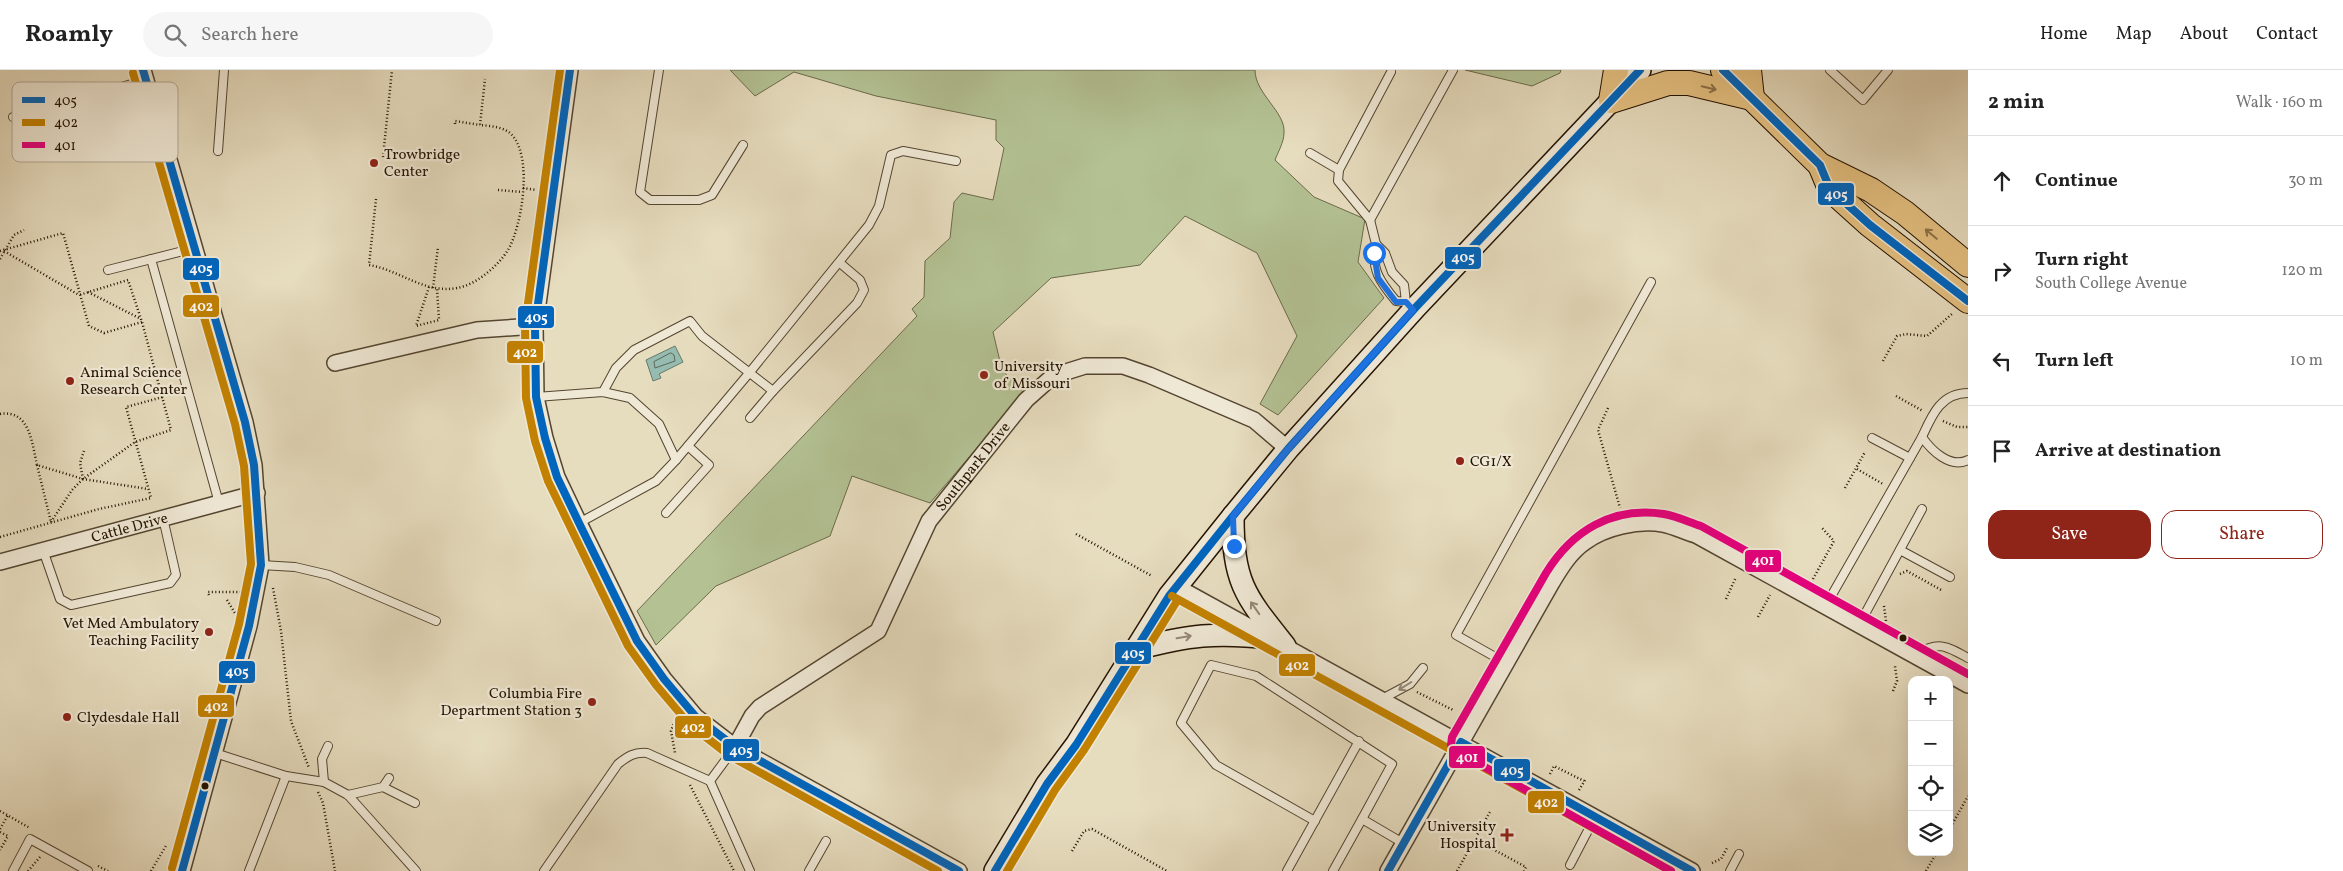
<!DOCTYPE html>
<meta charset="utf-8">
<style>
:root{--surface:#fff;--page:#f6f6f6;--text:#222;--muted:#767676;--line:#e0e0e0;--accent:#8f2418}
body{margin:0;font-family:Vollkorn,serif;background:var(--page);color:var(--text)}
.controls{position:absolute;right:15px;bottom:15px;display:grid;overflow:hidden;border-radius:10px;box-shadow:0 5px 20px #0002}
.controls button{width:45px;height:45px;display:grid;place-items:center;padding:0;border:0;border-bottom:1px solid var(--line);background:var(--surface);color:var(--text);font:25px sans-serif}
.stop{position:absolute;width:15px;height:15px;margin:-11px;border:4px solid #1a73e8;border-radius:50%;background:#fff}
.stop.end{background:#1a73e8;border-color:#fff;box-shadow:0 1px 5px #0008}
.list{margin:0;padding:0;list-style:none}
h2{display:flex;justify-content:space-between;align-items:center;height:65px;margin:0;padding:0 20px;font-size:21px}
h2 small{font-size:16px;font-weight:400;color:var(--muted)}
.list li{display:grid;grid-template-columns:32px 1fr auto;gap:15px;align-items:center;box-sizing:border-box;height:90px;padding:0 20px;border-top:1px solid var(--line)}
.list b{display:block;font-size:19px;white-space:nowrap}
.list p{margin:0;font-size:16px;white-space:nowrap;color:var(--muted)}
.list em{font-size:16px;font-style:normal;color:var(--muted)}
.actions{display:flex;gap:10px;padding:15px 20px}
.actions a{flex:1;padding:11px 0;border:1px solid var(--accent);border-radius:15px;text-align:center;font-size:18px;color:var(--accent)}
.actions .main{background:var(--accent);color:#fff}
.icon{flex:none;width:28px;height:28px;fill:none;stroke:currentColor;stroke-width:2;stroke-linecap:round;stroke-linejoin:round}
.map{position:relative;flex:none;width:1968px;height:801px;overflow:hidden}
header{display:flex;align-items:center;gap:30px;box-sizing:border-box;height:70px;padding:0 25px;background:var(--surface);border-bottom:1px solid var(--line)}
header strong{font-size:24px}
nav{display:flex;gap:28px;margin-inline-start:auto;font-size:18px}
.search{width:350px;height:45px;background:var(--page);display:flex;align-items:center;gap:12px;box-sizing:border-box;padding:0 18px;border-radius:28px;color:var(--muted);font-size:19px}
main{display:flex}
aside{flex:1;background:var(--surface)}
.map>svg:first-child{display:block}
</style>
<header>
<strong>Roamly</strong>
<div class="search"><svg class="icon" aria-label="search" viewBox="0 0 24 24"><circle cx="10" cy="10" r="6"/><path d="M15 15l6 6"/></svg>Search here</div>
<nav><a>Home</a><a>Map</a><a>About</a><a>Contact</a></nav>
</header>
<main>
<div class="map">
<svg width="1968" height="801" viewBox="0 0 1968 801">
<rect width="100%" height="100%" fill="#e6dcbe"/>
<filter id="stains"><feTurbulence type="fractalNoise" baseFrequency=".004" numOctaves="4"/><feColorMatrix values="0 0 0 0 .2 0 0 0 0 .09 0 0 0 0 .02 0 0 0 .5 -.17"/></filter>
<radialGradient id="worn" r=".72"><stop offset=".6" stop-color="#630" stop-opacity="0"/><stop offset="1" stop-color="#630" stop-opacity=".3"/></radialGradient>
<!-- green -->
<g fill="#b3c193" stroke="#6c6a4a">
<path d="M730,0h525c0,24 31,42 29,63 0,9 -6,19 -9,27l39,37 51,22 -7,43 26,36 -106,117 -18,-11 37,-68 -40,-83 -72,-37 -45,49 -89,13 -58,54 9,38 22,23 -94,110 -78,-27 -22,60 -114,50 -60,59 -19,-34 280,-295 -5,-7 12,-12 1,-36 25,-23 4,-36 8,-9 31,7 11,-52 -8,-8v-20l-120,-24 -82,-24 -39,24z"/>
<path d="M1465,0h96l-1,3 -28,13z"/>
</g>
<!-- water -->
<path fill="#96bcb1" stroke="#68786a" d="M675,276l8,16 -24,12 2,4 -8,3 -7,-21z"/>
<g fill="none" stroke-linecap="round" stroke-linejoin="round">
<!-- shore -->
<path stroke="#5d6858" stroke-width="1" d="M671,283l3,2 1,6 -20,7 -1,-6z"/>
<!-- service casing -->
<g stroke="#544530" stroke-width="10">
<g id="service">
<path d="M659,0l-19,122 10,8h49l13,-5 31,-50"/>
<path d="M1830,0l33,30 25,-30"/>
<path d="M1391,2l-52,98 -1,11 32,39 83,-150"/>
<path d="M13,47l133,-37"/>
<path d="M218,81l6,-81"/>
<path d="M1310,83l29,17"/>
<path d="M1370,150l6,24"/>
<path d="M151,189l68,244"/>
<path d="M108,200l87,-22"/>
<path d="M1406,232l-10,-1c-15,-18 -26,-32 -20,-57l9,9 7,19 12,13 2,17 7,7"/>
<path d="M773,321l84,-88 7,-13 -4,-10 -20,-17"/>
<path d="M603,322l13,-24 18,-18 56,-29 12,15 71,55 -23,27"/>
<path d="M536,327l67,-5 27,6 29,26 17,36"/>
<path d="M1922,367c9,13 28,32 46,23"/>
<path d="M1872,368l38,20"/>
<path d="M666,443l43,-48 -21,-19"/>
<path d="M579,453l77,-42 20,-21 74,-88 119,-147 10,-19 12,-51 12,-4 53,10"/>
<path d="M43,480l17,49 11,6 99,-22 6,-8 -13,-57"/>
<path d="M1900,480l50,27"/>
<path d="M261,495l34,2 34,8 107,46"/>
<path d="M1825,537l97,-170c10,-22 19,-44 46,-44"/>
<path d="M1859,555l63,-116"/>
<path d="M1915,585c23,-14 30,-10 53,3"/>
<path d="M1506,593l-50,-28 195,-353"/>
<path d="M1382,629l28,-15 13,-16"/>
<path d="M735,677l-25,34 40,90"/>
<path d="M215,683l71,23 38,6 24,13 68,76"/>
<path d="M324,712l-2,-23 6,-13"/>
<path d="M383,717l32,16"/>
<path d="M348,725l35,-8 6,-9"/>
<path d="M1315,751l-99,-56 -35,-42 30,-58 45,11 136,88 -30,55 41,24"/>
<path d="M1570,795l25,-48"/>
<path d="M13,801l17,-32 58,32"/>
<path d="M249,801l37,-95"/>
<path d="M544,801l74,-107c10,-8 16,-12 29,-11l63,28"/>
<path d="M809,801l17,-30"/>
<path d="M1287,801l72,-130"/>
<path d="M1333,801l29,-52"/>
<path d="M1730,801l9,-17"/>
</g>
</g>
<!-- minor casing -->
<g stroke="#544530" stroke-width="18">
<g id="minor">
<path d="M143,0l102,352 9,43 7,100 -12,61 -67,245"/>
<path d="M570,0l-35,256 1,71 9,41 12,39 22,46 58,118 27,38 32,38 39,30 224,124"/>
<path d="M335,293l142,-33 58,-4"/>
<path id="s1" d="M0,492l257,-69"/>
<path d="M1177,517l515,284"/>
<path id="s2" d="M735,677l17,-31 8,-9 118,-76 51,-110 97,-121 27,-24 32,-10h38l26,9 105,45 34,29"/>
<path d="M1388,801l163,-287c9,-15 19,-32 34,-42 20,-15 53,-22 78,-18 11,2 22,8 33,11l272,150"/>
</g>
</g>
<!-- secondary casing -->
<g stroke="#241300" stroke-width="24">
<g id="secondary">
<path d="M1233,446c0,67 12,80 52,130"/>
<path d="M1136,579c53,-14 80,-17 134,-11"/>
<path d="M995,801l52,-87 29,-39 93,-149 64,-80 55,-67 128,-142 224,-237"/>
</g>
</g>
<!-- primary casing -->
<g stroke="#241300" stroke-width="26">
<g id="primary">
<path d="M1616,0l-5,31 57,-18h21l63,15 -3,-28"/>
<path d="M1723,0l97,95 51,25 34,23 63,52"/>
<path d="M1820,95l10,24 40,36 98,76"/>
</g>
</g>
<!-- path -->
<g stroke="#241300" stroke-width="2.5" stroke-dasharray="1 2.5" stroke-linecap="butt">
<path d="M455,54v-3l25,4"/>
<path d="M383,87l9,-87"/>
<path d="M523,118l13,2"/>
<path d="M498,120l24,2"/>
<path d="M376,129l-7,66c31,5 55,29 88,23 19,-3 41,-22 51,-38 14,-24 25,-92 4,-115 -7,-8 -21,-9 -32,-10l5,-46"/>
<path d="M0,181l63,-18 26,93 15,7 38,-11 -14,-42 -49,15"/>
<path d="M4,181l75,44"/>
<path d="M0,189l14,-24 10,-5"/>
<path d="M429,217l-13,39 23,-6 -2,-31"/>
<path d="M433,218l5,-41"/>
<path d="M88,222l51,26"/>
<path d="M1883,291l14,-25 9,-2 21,2 26,-23"/>
<path d="M1896,326l27,15"/>
<path d="M1608,338l-10,22 22,78"/>
<path d="M0,344c30,-5 32,30 37,51l46,14 65,10"/>
<path d="M1943,351l14,6h11"/>
<path d="M37,395l14,57"/>
<path d="M1857,399l26,15"/>
<path d="M83,409l-3,-16 4,-12"/>
<path d="M1845,418l20,-36"/>
<path d="M51,452l21,-32 11,-11 52,-37 36,-12 -29,-108"/>
<path d="M1076,464l76,42"/>
<path d="M0,467l99,-28 52,-11 -25,-91 37,-10"/>
<path d="M1900,504l7,-3 36,20"/>
<path d="M1813,509l21,-38 -12,-13"/>
<path d="M273,518l8,43 10,90 18,47"/>
<path d="M209,525l-1,-3h33"/>
<path d="M1726,529l10,-22"/>
<path d="M227,530l9,15"/>
<path d="M1884,536l2,15"/>
<path d="M1758,547l12,-22"/>
<path d="M1893,621l4,-10 -2,-15"/>
<path d="M1417,622l36,18"/>
<path d="M675,651l-4,10 4,22"/>
<path d="M1550,704l4,-8 30,15"/>
<path d="M690,715l44,86"/>
<path d="M1579,720l6,-10"/>
<path d="M318,722l5,11 12,68"/>
<path d="M0,741l30,17"/>
<path d="M0,759l8,-14"/>
<path d="M1949,760l19,-34"/>
<path d="M0,762l8,4 -8,14"/>
<path d="M1474,769l52,28 -2,4"/>
<path d="M1072,781l12,-20 8,-2 75,42"/>
<path d="M1712,793l9,-4 6,-11"/>
<path d="M98,796l10,5"/>
<path d="M28,801l12,-14"/>
<path d="M151,801l16,-27"/>
<path d="M1457,801l34,-61"/>
<path d="M1926,801l11,-19"/>
</g>
<!-- service -->
<use href="#service" stroke="#efe8d5" stroke-width="8"/>
<!-- minor -->
<use href="#minor" stroke="#efe8d5" stroke-width="15"/>
<!-- secondary -->
<use href="#secondary" stroke="#efe8d5" stroke-width="21"/>
<!-- primary -->
<use href="#primary" stroke="#e3be7f" stroke-width="24"/>
<!-- bus-1 casing -->
<g stroke="#efe8d5" stroke-width="11">
<g id="bus-1">
<path d="M143,0l102,352 9,43 7,100 -12,61 -67,245"/>
<path d="M570,0l-35,256 1,71 9,41 12,39 22,46 58,118 27,38 32,38 39,30 224,124"/>
<path d="M1723,0l97,95 10,24 40,36 98,76"/>
<path d="M995,801l52,-87 29,-39 93,-149 64,-80 55,-67 128,-142 224,-237"/>
<path d="M1388,801l73,-129 231,129"/>
</g>
</g>
<!-- bus-2 casing -->
<g stroke="#efe8d5" stroke-width="11">
<g id="bus-2">
<path d="M560,0l-35,255 1,73 9,43 13,40 80,165 28,39 33,39 41,32 208,115"/>
<path d="M133,3l102,351 9,42 7,98 -12,60 -67,244"/>
<path d="M1172,526l499,275"/>
<path d="M1007,801l48,-81 29,-40 93,-149"/>
</g>
</g>
<!-- bus-3 casing -->
<g stroke="#efe8d5" stroke-width="11">
<path id="bus-3" d="M1671,801l-215,-120 -5,-6 1,-8 94,-164c26,-42 66,-67 118,-59 12,2 25,8 37,12l267,148"/>
</g>
<!-- bus-1 -->
<use href="#bus-1" stroke="#0065bd" stroke-width="8"/>
<!-- bus-2 -->
<use href="#bus-2" stroke="#c28100" stroke-width="8"/>
<!-- bus-3 -->
<use href="#bus-3" stroke="#e5007d" stroke-width="8"/>
</g>
<!-- one-way arrows -->
<defs><path id="oneway-shaft" d="M-6 0H5M1.5-3L5.5 0L1.5 3" fill="none" stroke-width="1.6" stroke-linecap="round" stroke-linejoin="round" transform="scale(1.25)"/></defs>
<g stroke="#8d7146">
<use href="#oneway-shaft" transform="translate(1709 18) rotate(14)"/>
<use href="#oneway-shaft" transform="translate(1931 164) rotate(-140)"/>
</g>
<g stroke="#948875">
<use href="#oneway-shaft" transform="translate(1255 538) rotate(-125)"/>
<use href="#oneway-shaft" transform="translate(1184 567) rotate(-10)"/>
<use href="#oneway-shaft" transform="translate(1405 616) rotate(148)"/>
</g>
<g fill="none" stroke-linecap="round" stroke-linejoin="round">
<!-- route -->
<path stroke="#1a73e8" stroke-width="6" d="M1234,476l-1,-30 55,-67 125,-139 -7,-8h-10l-18,-24 -4,-25"/>
</g>
<!-- markers -->
<g fill="#8f2418" stroke="#efe8d5" stroke-width="2">
<circle cx="374" cy="93" r="5"/>
<circle cx="984" cy="305" r="5"/>
<circle cx="70" cy="311" r="5"/>
<circle cx="1460" cy="391" r="5"/>
<circle cx="209" cy="562" r="5"/>
<circle cx="592" cy="632" r="5"/>
<circle cx="67" cy="647" r="5"/>
<path d="M1504.5 757.5h5v5h5v5h-5v5h-5v-5h-5v-5h5z"/>
</g>
<g fill="#241300" stroke="#efe8d5" stroke-width="2">
<circle cx="1903" cy="568" r="4.5"/>
<circle cx="205" cy="716" r="4.5"/>
</g>
<g text-anchor="middle" stroke-width="4.5" stroke-linejoin="round" paint-order="stroke">
<!-- poi labels -->
<g font-size="15" fill="#241300" stroke="#efe8d5" text-anchor="start">
<text x="384" y="89">Trowbridge<tspan x="384" dy="17">Center</tspan></text>
<text x="994" y="301">University<tspan x="994" dy="17">of Missouri</tspan></text>
<text x="80" y="307">Animal Science<tspan x="80" dy="17">Research Center</tspan></text>
<text x="1470" y="396">CG1/X</text>
<text x="199" y="558" text-anchor="end">Vet Med Ambulatory<tspan x="199" dy="17">Teaching Facility</tspan></text>
<text x="582" y="628" text-anchor="end">Columbia Fire<tspan x="582" dy="17">Department Station 3</tspan></text>
<text x="77" y="652">Clydesdale Hall</text>
<text x="1496" y="761" text-anchor="end">University<tspan x="1496" dy="17">Hospital</tspan></text>
</g>
<!-- street labels -->
<g font-size="15" fill="#241300" stroke="#efe8d5">
<text dy="5" stroke="none"><textPath href="#s2" startOffset="379">Southpark Drive</textPath></text>
<text dy="5" stroke="none"><textPath href="#s1" startOffset="134">Cattle Drive</textPath></text>
</g>
</g>
<!-- legend -->
<rect x="12" y="12" width="166" height="80" rx="8" fill="#efe8d5" stroke="#b2a895" stroke-width="1"/>
<rect x="22" y="27" width="23" height="6" fill="#0065bd"/>
<rect x="22" y="49" width="23" height="7" fill="#c28100"/>
<rect x="22" y="72" width="23" height="6" fill="#e5007d"/>
<g font-size="14" fill="#241300">
<text x="54" y="35">405</text>
<text x="54" y="57">402</text>
<text x="54" y="80">401</text>
</g>
<g stroke="#efe8d5" stroke-width="2">
<rect x="1817" y="112" width="38" height="24" rx="5" fill="#0065bd"/>
<rect x="1444" y="176" width="38" height="24" rx="5" fill="#0065bd"/>
<rect x="182" y="187" width="38" height="24" rx="5" fill="#0065bd"/>
<rect x="182" y="224" width="38" height="24" rx="5" fill="#c28100"/>
<rect x="517" y="235" width="38" height="24" rx="5" fill="#0065bd"/>
<rect x="506" y="270" width="38" height="24" rx="5" fill="#c28100"/>
<rect x="1744" y="479" width="38" height="24" rx="5" fill="#e5007d"/>
<rect x="1114" y="571" width="38" height="24" rx="5" fill="#0065bd"/>
<rect x="1278" y="583" width="38" height="24" rx="5" fill="#c28100"/>
<rect x="218" y="590" width="38" height="24" rx="5" fill="#0065bd"/>
<rect x="197" y="624" width="38" height="24" rx="5" fill="#c28100"/>
<rect x="674" y="645" width="38" height="24" rx="5" fill="#c28100"/>
<rect x="722" y="668" width="38" height="24" rx="5" fill="#0065bd"/>
<rect x="1448" y="675" width="38" height="24" rx="5" fill="#e5007d"/>
<rect x="1493" y="688" width="38" height="24" rx="5" fill="#0065bd"/>
<rect x="1527" y="720" width="38" height="24" rx="5" fill="#c28100"/>
</g>
<g font-size="14" text-anchor="middle" font-weight="bold" fill="#fff">
<text x="1836" y="129">405</text>
<text x="1463" y="192">405</text>
<text x="201" y="203">405</text>
<text x="201" y="241">402</text>
<text x="536" y="252">405</text>
<text x="525" y="287">402</text>
<text x="1763" y="495">401</text>
<text x="1133" y="588">405</text>
<text x="1297" y="600">402</text>
<text x="237" y="606">405</text>
<text x="216" y="641">402</text>
<text x="693" y="662">402</text>
<text x="741" y="685">405</text>
<text x="1467" y="692">401</text>
<text x="1512" y="705">405</text>
<text x="1546" y="737">402</text>
</g>
<rect width="100%" height="100%" filter="url(#stains)"/>
<rect width="100%" height="100%" fill="url(#worn)"/>
</svg>
<div class="controls">
<button>+</button>
<button>−</button>
<button><svg class="icon" aria-label="locate" viewBox="0 0 24 24"><circle cx="12" cy="12" r="6"/><path d="M12 2v4M12 18v4M2 12h4M18 12h4"/></svg></button>
<button><svg class="icon" aria-label="layers" viewBox="0 0 24 24"><path d="M12 4l9 5-9 5-9-5zM3 14l9 5 9-5"/></svg></button>
</div>
<div class="stop" style="left:1374px;top:183px"></div>
<div class="stop end" style="left:1234px;top:476px"></div>
</div>
<aside>
<h2>2 min<small>Walk · 160 m</small></h2>
<ul class="list">
<li><svg class="icon" aria-label="ahead" viewBox="0 0 24 24"><path d="M12 20V5M6 11l6-6 6 6"/></svg><div><b>Continue</b></div><em>30 m</em></li>
<li><svg class="icon" aria-label="right" viewBox="0 0 24 24"><path d="M7 20v-9h11M14 6l5 5-5 5"/></svg><div><b>Turn right</b><p>South College Avenue</p></div><em>120 m</em></li>
<li><svg class="icon" aria-label="left" viewBox="0 0 24 24"><path d="M17 20v-9H6M10 6l-5 5 5 5"/></svg><div><b>Turn left</b></div><em>10 m</em></li>
<li><svg class="icon" aria-label="arrive" viewBox="0 0 24 24"><path d="M6 21V4h12l-3 4 3 4H6"/></svg><div><b>Arrive at destination</b></div></li>
</ul>
<div class="actions"><a class="main">Save</a><a>Share</a></div>
</aside>
</main>
